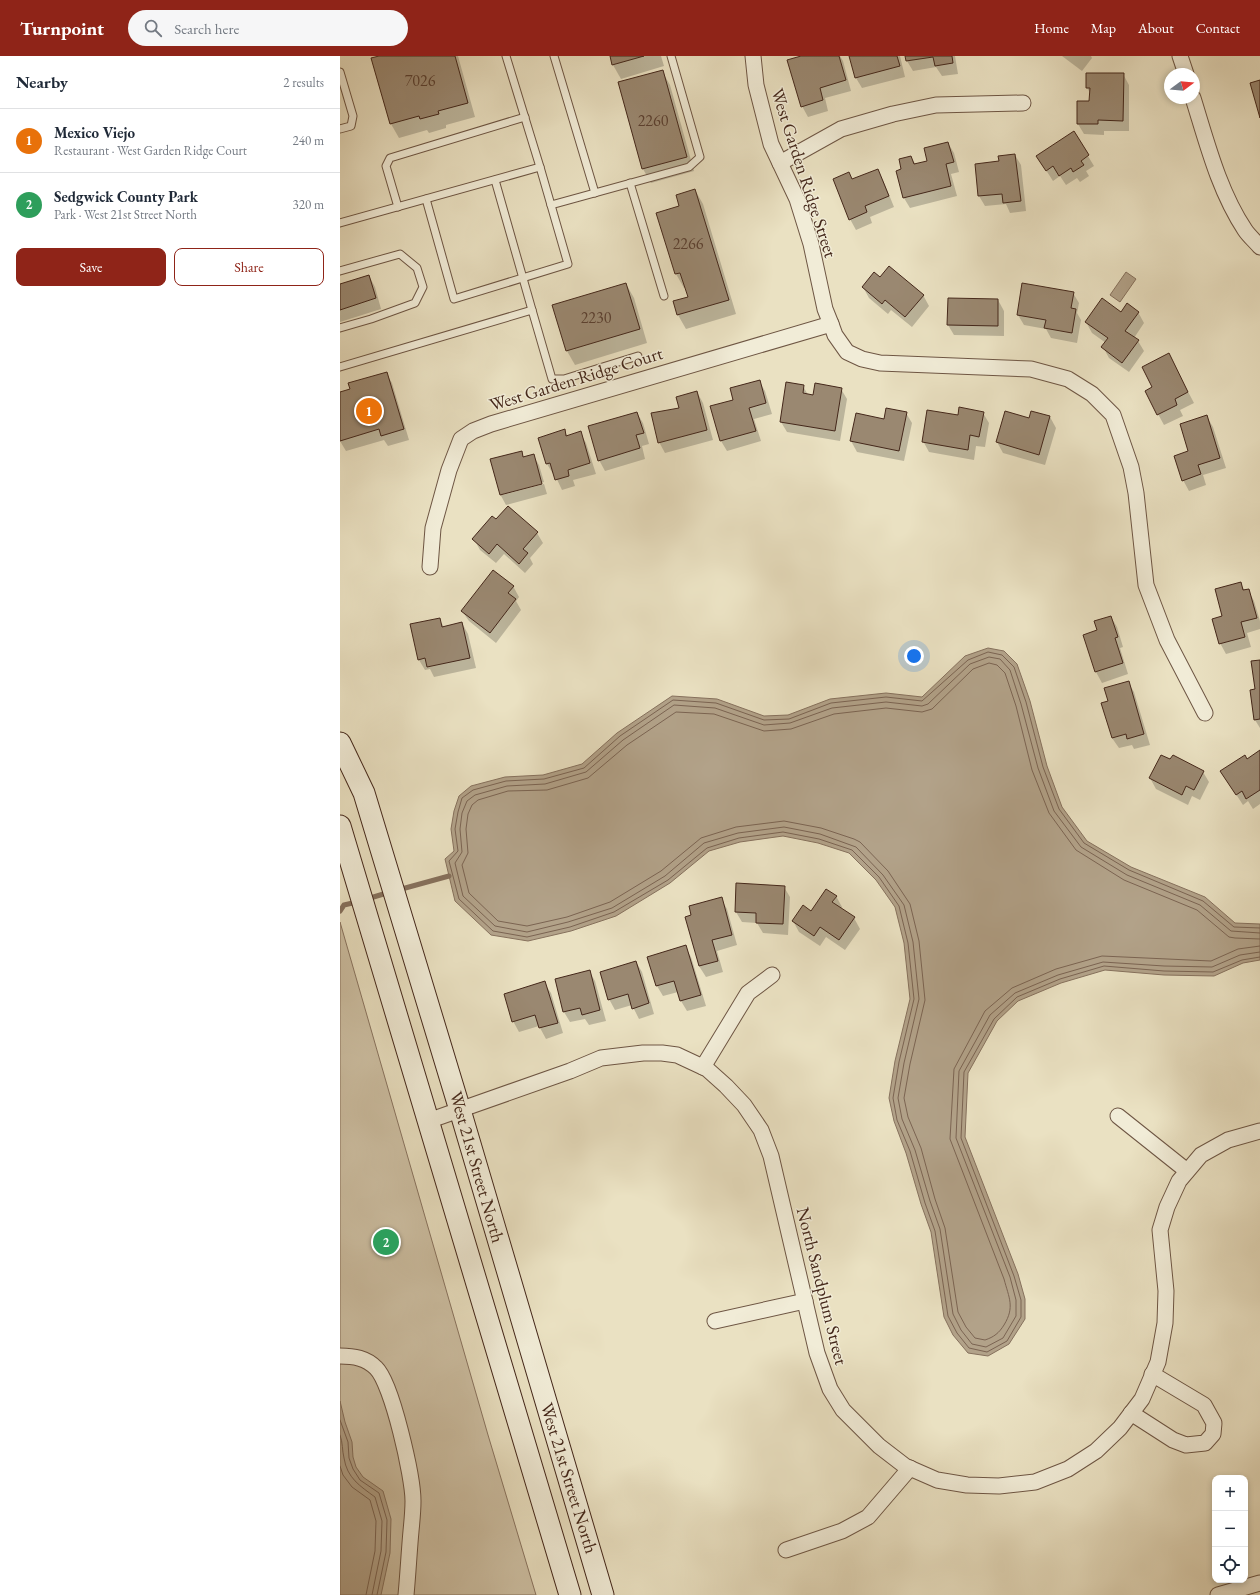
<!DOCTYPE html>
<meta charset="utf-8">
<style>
:root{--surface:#fff;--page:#f6f6f7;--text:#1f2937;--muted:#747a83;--line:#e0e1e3;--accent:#8f2418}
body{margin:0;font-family:"EB Garamond",serif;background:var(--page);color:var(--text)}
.controls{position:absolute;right:12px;bottom:12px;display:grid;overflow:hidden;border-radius:8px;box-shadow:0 2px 6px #0003}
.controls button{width:36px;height:36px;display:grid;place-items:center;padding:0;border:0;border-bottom:1px solid var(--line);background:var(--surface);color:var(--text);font:20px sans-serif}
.compass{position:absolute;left:824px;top:12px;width:36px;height:36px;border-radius:50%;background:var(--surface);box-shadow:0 2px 6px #0003;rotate:74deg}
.you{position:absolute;left:574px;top:600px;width:14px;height:14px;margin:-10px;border:3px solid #fff;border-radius:50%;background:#1a73e8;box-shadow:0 0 0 6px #1a73e833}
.badge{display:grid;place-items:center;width:26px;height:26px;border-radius:50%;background:var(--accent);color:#fff;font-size:13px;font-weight:700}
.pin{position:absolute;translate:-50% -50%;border:2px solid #fff;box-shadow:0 1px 4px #0006}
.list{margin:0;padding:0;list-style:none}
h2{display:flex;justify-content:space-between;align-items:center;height:52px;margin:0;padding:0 16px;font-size:17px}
h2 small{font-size:13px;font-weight:400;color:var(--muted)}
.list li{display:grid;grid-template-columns:26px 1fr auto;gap:12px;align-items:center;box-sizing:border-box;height:64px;padding:0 16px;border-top:1px solid var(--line)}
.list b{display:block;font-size:15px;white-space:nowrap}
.list p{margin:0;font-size:13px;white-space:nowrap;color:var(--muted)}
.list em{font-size:13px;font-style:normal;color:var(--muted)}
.actions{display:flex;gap:8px;padding:12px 16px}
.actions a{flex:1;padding:9px 0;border:1px solid var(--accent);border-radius:8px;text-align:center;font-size:14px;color:var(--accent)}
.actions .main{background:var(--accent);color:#fff}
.icon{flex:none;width:22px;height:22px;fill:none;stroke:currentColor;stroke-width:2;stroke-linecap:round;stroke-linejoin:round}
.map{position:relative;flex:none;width:920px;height:1539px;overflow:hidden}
header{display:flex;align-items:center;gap:24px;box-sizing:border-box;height:56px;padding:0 20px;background:var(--accent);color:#fff}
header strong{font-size:19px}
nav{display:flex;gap:22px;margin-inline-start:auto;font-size:14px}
.search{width:280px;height:36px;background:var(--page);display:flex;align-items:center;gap:10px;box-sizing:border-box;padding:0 14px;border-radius:22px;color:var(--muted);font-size:15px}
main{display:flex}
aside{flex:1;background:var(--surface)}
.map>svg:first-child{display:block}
</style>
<header>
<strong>Turnpoint</strong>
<div class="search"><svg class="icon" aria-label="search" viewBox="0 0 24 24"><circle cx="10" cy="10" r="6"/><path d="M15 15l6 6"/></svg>Search here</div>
<nav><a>Home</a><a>Map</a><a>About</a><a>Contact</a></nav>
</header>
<main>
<aside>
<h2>Nearby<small>2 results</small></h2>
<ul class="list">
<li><span class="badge" style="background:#e8710a">1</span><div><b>Mexico Viejo</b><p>Restaurant · West Garden Ridge Court</p></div><em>240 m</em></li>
<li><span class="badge" style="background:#2e9e5b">2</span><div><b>Sedgwick County Park</b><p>Park · West 21st Street North</p></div><em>320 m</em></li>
</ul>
<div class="actions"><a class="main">Save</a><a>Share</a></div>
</aside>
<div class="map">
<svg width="920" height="1539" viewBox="0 0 920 1539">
<rect width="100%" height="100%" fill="#eae1c2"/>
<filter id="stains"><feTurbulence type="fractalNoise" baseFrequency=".005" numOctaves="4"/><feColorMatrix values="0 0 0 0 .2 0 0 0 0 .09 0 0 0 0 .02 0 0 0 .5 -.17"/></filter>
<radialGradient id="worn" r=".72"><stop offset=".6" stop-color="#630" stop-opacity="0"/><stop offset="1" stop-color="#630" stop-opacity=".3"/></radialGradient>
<!-- green -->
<path fill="#cec1a5" stroke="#897460" d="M0,866l148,513 48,160h-196z"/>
<!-- water -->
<g fill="#b2a289" stroke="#86715d">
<path d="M786,216l10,7 -16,23 -10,-7z"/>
<path d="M648,592l16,3 13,13 13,37 17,65 15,41 25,34 44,26 74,30 30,26 25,1v36l-17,3 -29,13 -50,-1 -59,-5 -44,13 -43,18 -21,20 -29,52 -3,64 53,137 7,25v20l-16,25 -21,12 -20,-3 -15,-18 -9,-18 -13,-85 -10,-28 -15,-51 -12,-32 -5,-23 6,-37 15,-62 -6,-56 -9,-36 -19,-27 -27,-27 -31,-10 -35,-7 -43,6 -31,9 -39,32 -54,33 -45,15 -43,10 -37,-6 -36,-34 -10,-42 9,-8 -3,-22 3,-18 5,-15 12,-10 34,-9 38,-2 39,-11 35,-31 55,-37 45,3 47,17 24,-1 42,-16 56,-6 36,4 43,-41z"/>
<path d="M0,1345l5,21 7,20 1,15 3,10 7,10 20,14 8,28 -1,34 -9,42h-41z"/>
</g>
<!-- shadow -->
<g fill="#0003">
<path d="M43,0h75l17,61 -29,8v3l-17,5 -2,-3 -28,8 -8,-14 -18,-65z"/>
<path d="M271,0h50l3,10 -43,13 -8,-14z"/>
<path d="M464,0h36l3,5 8,30 -26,7 3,13 -20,6 -6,-11z"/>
<path d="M510,0h50l5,21 -43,11 -6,-10z"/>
<path d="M566,0h49l3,18 -16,2 -6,-9 -23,4 -6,-10z"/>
<path d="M722,0h29l1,2 -10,13z"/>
<path d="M322,15l8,14 24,86 -43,12 -8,-14 -24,-86z"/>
<path d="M783,18l6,11v46h-25v4l-20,-1 -6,-10 12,-22 1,-8 -4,-6z"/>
<path d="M734,77l20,33 -8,5 3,5 -9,6 -3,-4 -11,7 -6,-9 -7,5 -9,-14z"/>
<path d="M608,87l6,10 5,19 -8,2 6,22 -47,12 -6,-10 -7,-26 5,-2 9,-13 5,8 12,-3z"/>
<path d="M675,99l6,10 5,46 -16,2 -4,-9 -21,2 -6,-10 -3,-31 24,-3z"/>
<path d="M537,114l6,10 11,27 -24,10 2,6 -16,7 -6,-11 2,-39z"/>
<path d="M355,134l8,14 33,110 -50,15 -8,-14 -4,-13 15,-4 -3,-11 -2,1 -8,-14 4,-67z"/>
<path d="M29,220l6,11 6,22 -41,13v-36z"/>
<path d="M540,222l43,17 6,11 -17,21 -21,-17 -3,4 -19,-16 -6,-11z"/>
<path d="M286,228l8,14 13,45 -72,22 -8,-14z"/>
<path d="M733,237l6,10 -2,10 4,7 -4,23 -26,-5 -5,-9 -22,-4 -6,-10z"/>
<path d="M658,244l6,11v25l-50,-1 -6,-10z"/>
<path d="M798,256l6,11 -10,15 4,3 6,10 -15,21 -20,-14 -6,-11 3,-4 -14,-10 -6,-11 35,-9z"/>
<path d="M834,309l20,38 -14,7 3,6 -19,9 -18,-33 8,-4z"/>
<path d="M46,317l6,10 17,57 -21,6 -4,-6 -38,11 -6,-10v-48l11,-3z"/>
<path d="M419,325l6,10 7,23 -18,5 7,22 -34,10 -6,-10 14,-41z"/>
<path d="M463,330l5,9 6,1 27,-7 6,10 -7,42 -53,-9 -6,-10z"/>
<path d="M357,336l6,11 10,37 -48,13 -6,-11 21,-34z"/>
<path d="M297,357l6,10 6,21 -7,2 3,13 -40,12 -6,-11z"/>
<path d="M566,357l6,10 -8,38 -47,-9 -6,-11 34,-21z"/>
<path d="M643,357l6,10 -4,24 -9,-1 -2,14 -45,-8 -6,-11 36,-24z"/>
<path d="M710,361l6,11 -11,37 -42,-12 -6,-11z"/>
<path d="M867,361l6,10 13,41 -23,7 3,10 -17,6 -6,-11 6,-28z"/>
<path d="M224,375l4,5 12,-3 6,10 10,31 -23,6 2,6 -13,4 -8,-17 -1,1 -6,-10z"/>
<path d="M181,396l3,5 9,-2 6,10 5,17 -42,11v2l42,-11 3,10 -41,11 -6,-11z"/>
<path d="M156,465l41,12 6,10 -13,15 3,6 -8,9 -21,-19 -8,9 -16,-13 -6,-11z"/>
<path d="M900,527l5,8 3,-1 6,11 6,20v8l-13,4 4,14 -25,7 -6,-11 4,-27z"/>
<path d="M173,530l6,11 -3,4 5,9 -25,33 -27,-22 -7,-10z"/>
<path d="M771,561l6,10 6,20 -3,1 8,26 -26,9 -6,-11 -12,-37 14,-4z"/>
<path d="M99,563l5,8 18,-4 6,11 8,34 -42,9 -4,-8 -5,1 -6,-10z"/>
<path d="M920,605v67l-5,-8z"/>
<path d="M788,626l6,10 16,53 -16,4 -2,-4 -13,3 -7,-10 -9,-34 6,-2z"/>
<path d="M920,696v52l-7,5 -5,-8 -5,4 -15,-23 19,-22z"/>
<path d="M863,716l6,10 -9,18 -8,-4 -4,9 -32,-16 -6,-11z"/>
<path d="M444,831l6,10 -2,38 -25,-2 -6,-10 -15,-1 -6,-10z"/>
<path d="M496,840l6,11 -1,2 13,9 6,11 -15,21 -19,-13 -6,9 -21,-14 -6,-11 19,-9z"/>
<path d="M381,842l6,11 10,36 -20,6 6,21 -17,5 -7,-11 -13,-49 7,-1z"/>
<path d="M345,890l6,11 15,49 -19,5 -6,-10 -3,-9 -15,4 -6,-10 -9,-28z"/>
<path d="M296,906l6,10 12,42 -15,5 -7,-14 -17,5 -6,-11z"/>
<path d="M249,915l6,10 11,40 -17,4 -4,-6 -15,3 -6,-10 -8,-33z"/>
<path d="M204,927l7,10 12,40 -17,6 -7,-13 -20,6 -6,-11z"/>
</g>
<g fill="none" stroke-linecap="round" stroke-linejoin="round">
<!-- shore -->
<g stroke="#7b6452" stroke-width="1">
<path d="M920,872l-26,-1 -31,-26 -74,-31 -45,-27 -25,-34 -16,-42 -17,-65 -12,-35 -12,-12 -14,-3 -20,8 -46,41 -36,-4 -55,6 -42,16 -25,1 -48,-17 -43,-3 -53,36 -36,32 -40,11 -38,2 -33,9 -11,8 -4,14 -3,17 3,22 -9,10 10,38 34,32 34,6 43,-10 44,-15 54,-32 39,-32 32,-10 44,-6 36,7 33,11 27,27 20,29 9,37 6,56 -15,63 -6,36 4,22 13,31 15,52 10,28 13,85 9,17 12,15 18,4 20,-11 14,-24v-17l-7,-24 -53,-138 3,-66 30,-53 23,-22 43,-18 44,-13 60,5 49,1 29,-12 18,-3"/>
<path d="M920,877l-29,-2 -31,-26 -73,-30 -46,-28 -27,-36 -16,-43 -17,-64 -11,-34 -10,-11 -11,-2 -19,7 -42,40 -6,2 -36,-4 -54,6 -42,15 -26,2 -49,-17 -41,-3 -51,35 -37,32 -41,12 -38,2 -32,9 -8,6 -5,12 -2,16 2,23 -7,11 8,33 32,30 32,6 41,-10 44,-14 53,-32 39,-33 34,-10 46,-6 36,7 36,13 27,28 21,30 9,37 6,57 -15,64 -6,35 4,21 13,31 15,51 10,28 13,85 8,16 11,14 14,3 17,-9 13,-22v-16l-6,-23 -54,-139 3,-67 31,-56 25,-22 43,-18 45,-13 61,4 48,1 28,-12 20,-3"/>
<path d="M920,883l-25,-1 -6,-1 -32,-27 -73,-30 -48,-30 -27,-37 -17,-43 -16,-64 -11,-33 -8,-8 -8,-2 -16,6 -41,40 -10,3 -36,-4 -52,6 -43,15 -27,2 -50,-17 -38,-2 -49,33 -39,33 -41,12 -39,1 -30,9 -6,5 -4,9 -2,15 2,24 -6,12 7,28 29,28 29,5 40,-9 43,-15 51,-31 40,-33 35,-11 48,-6 37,7 33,11 6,3 28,29 22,33 9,37 6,59 -15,64 -6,34 4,19 13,31 14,51 10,29 13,84 8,15 9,11 10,2c9,-3 14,-7 19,-15 11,-18 5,-27 0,-46l-54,-140 4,-70 31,-58 27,-23 44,-19 46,-13 109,5 27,-12 22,-3"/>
<path d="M0,1364l8,22 1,16 4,11 7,11 19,13 8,27 -1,32 -9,43"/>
<path d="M0,1379c3,8 2,15 4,23 3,20 16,28 31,39l7,24 -1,30 -9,44"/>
<path d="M0,1410l3,9 9,12 18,13 6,21 -1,30 -9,44"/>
</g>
<!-- stream -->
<g stroke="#86715d" stroke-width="5">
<path d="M58,834l51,-14"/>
<path d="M27,843l23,-7"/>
<path d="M0,855l4,-6 13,-3"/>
</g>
</g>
<!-- building -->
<g fill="#9a8871" stroke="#44271a">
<path d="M39,0h76l13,47 -30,8 1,3 -19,5 -1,-3 -29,8 -19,-66z"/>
<path d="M270,0h34l-32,9z"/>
<path d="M461,0h38l7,24 -26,8 3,12 -22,7 -14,-47z"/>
<path d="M509,0h48l3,10 -45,12z"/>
<path d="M565,0h47l1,7 -18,3 -2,-9 -27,4z"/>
<path d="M323,14l24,87 -45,12 -24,-87z"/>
<path d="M746,17h38l-1,48 -25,-1v4h-21v-23h12l1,-13h-4z"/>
<path d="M920,24v38l-10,-35z"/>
<path d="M734,75l15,24 -8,6 3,4 -11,7 -2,-4 -12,8 -6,-10 -7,5 -10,-15z"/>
<path d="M608,86l6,20 -8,2 5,22 -48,12 -7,-27 5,-2 -2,-10 12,-3 3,8 13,-3 -3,-13z"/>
<path d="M675,98l6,47 -18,2 -1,-9 -24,2 -3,-32 24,-3 -1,-5z"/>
<path d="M538,113l11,27 -24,10 2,6 -18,8 -16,-41 16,-7 3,7z"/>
<path d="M355,133l34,111 -52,15 -4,-14 15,-4 -8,-24 -5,1 -19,-61 23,-7 -3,-11z"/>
<path d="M549,210l35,29 -19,22 -20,-17 -3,4 -20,-17 12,-15 6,5z"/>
<path d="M29,219l7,23 -36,12v-26z"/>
<path d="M286,227l14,46 -74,22 -14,-46z"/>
<path d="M682,227l52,9 -3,16 5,1 -4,24 -28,-5 2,-8 -29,-5z"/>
<path d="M608,242l50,1v27l-51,-1z"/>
<path d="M762,242l19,14 6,-9 12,9 -14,19 14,9 -17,23 -21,-16 7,-9 -23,-16z"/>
<path d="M829,297l19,39 -13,7 2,6 -20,10 -12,-24 7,-4 -10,-20z"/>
<path d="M47,316l17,57 -23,7 -2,-7 -39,12v-49l10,-3 -2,-6z"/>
<path d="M420,324l6,23 -17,5 7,23 -36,10 -10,-35 23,-6 -3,-12z"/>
<path d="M446,326l18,3 -1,8 10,2 2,-12 27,5 -7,43 -55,-9z"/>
<path d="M357,335l10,39 -49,13 -7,-30 28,-5 -3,-11z"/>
<path d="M619,351l25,5 -5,25 -9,-2 -2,15 -46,-8 5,-32 31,5z"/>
<path d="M546,352l21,4 -8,39 -49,-10 6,-28 28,6z"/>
<path d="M665,355l24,7 2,-7 19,5 -11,39 -43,-13z"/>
<path d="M297,356l7,21 -8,2 4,13 -42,13 -10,-35z"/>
<path d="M867,359l13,43 -22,7 3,9 -19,7 -8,-25 14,-5 -8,-27z"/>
<path d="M225,373l1,7 15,-5 9,32 -22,7 1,6 -14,4 -5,-17 -4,1 -8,-26z"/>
<path d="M182,395l1,6 11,-3 8,30 -42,11 -10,-36z"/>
<path d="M168,450l30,26 -15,17 5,4 -9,11 -22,-20 -8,10 -17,-15 20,-23 4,3z"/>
<path d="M153,514l21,16 -6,7 8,6 -26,34 -29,-22z"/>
<path d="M901,526l2,8 6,-1 8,29 -16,4 4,15 -26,7 -7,-25 10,-3 -7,-27z"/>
<path d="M771,560l7,21 -3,1 8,25 -28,9 -12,-37 14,-5 -3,-9z"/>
<path d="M100,562l2,9 20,-5 8,36 -43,9 -2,-9 -7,2 -8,-36z"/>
<path d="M920,604v59l-6,1 -4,-30 5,-1 -4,-28z"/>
<path d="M789,625l15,53 -17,5 -1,-5 -14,4 -11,-35 7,-2 -4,-13z"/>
<path d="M920,694v40l-14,9 -4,-8 -6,4 -16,-24 25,-16 2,4z"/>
<path d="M821,699l9,4 3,-4 31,16 -10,19 -8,-4 -4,9 -33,-17z"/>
<path d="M396,827l49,3 -2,38 -27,-1v-10l-21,-1z"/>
<path d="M486,833l11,7 -5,6 23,15 -16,23 -19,-13 -6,9 -22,-15 11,-16 8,6z"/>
<path d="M382,841l10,38 -20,5 6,21 -19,5 -14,-49 6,-2 -2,-9z"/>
<path d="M346,889l15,50 -21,6 -6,-20 -18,5 -9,-29z"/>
<path d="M296,905l13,42 -17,6 -4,-15 -20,6 -8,-28z"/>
<path d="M250,914l10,40 -18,5 -2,-7 -17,4 -8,-33z"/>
<path d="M205,925l13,42 -19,5 -4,-13 -23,7 -8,-28z"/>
</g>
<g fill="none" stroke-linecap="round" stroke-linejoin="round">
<!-- service casing -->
<g stroke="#6e5644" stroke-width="9">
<g id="service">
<path d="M214,0l41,137"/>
<path d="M0,16l13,44 -2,10 -11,3"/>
<path d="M155,124l37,130"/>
<path d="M290,127l34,113"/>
<path d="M86,143l28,100 114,-35 -28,-97"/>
<path d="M211,149l138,-38 11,-10 -29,-101"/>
<path d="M58,151l-12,-41 4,-8 135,-41"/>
<path d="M0,167l200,-56 -34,-111"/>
<path d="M0,215l60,-17 17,14 6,19 -8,16 -44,16 -31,9"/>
<path d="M0,311l192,-57 20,69h12l74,-23"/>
</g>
</g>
<!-- minor casing -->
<g stroke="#6e5644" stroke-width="17">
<g id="minor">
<path d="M413,0l3,29 15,59 26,55 14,45 14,65 6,15 4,11 12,17 15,7 18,4 151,6 37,10 24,15 21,21 18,52 5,26 10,92 21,55 38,73"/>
<path d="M840,0l6,18"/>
<path d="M853,42c14,45 26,93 52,132 4,6 10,11 15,17"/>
<path d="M440,107l61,-34 52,-15 43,-9 87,-2"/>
<path d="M90,511l3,-39 16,-58 12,-31 12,-8 18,-7 340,-100"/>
<path d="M363,1011l45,-74 24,-18"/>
<path d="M778,1060l69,55"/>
<path d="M88,1065l142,-50 31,-13 42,-5h19l15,2 30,14 19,17 18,19 17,25 10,26 46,197 13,36 13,21 36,36 26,20 32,14 30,5 32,1 36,-4 33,-13 28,-18 24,-23 22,-29 16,-37 7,-39 1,-32 -6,-61 7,-23 12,-26 22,-26 27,-15 32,-9"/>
<path d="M375,1265l90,-20"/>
<path d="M0,1300c14,0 26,2 36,12 16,15 37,109 37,133 0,10 -1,20 -2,30 -2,22 -3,43 -5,64"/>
<path d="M791,1357l42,27 13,5 19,-2 8,-9 1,-11 -10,-18 -52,-31"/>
<path d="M446,1494l56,-19 26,-14 42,-49"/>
<path d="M878,1539l42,-12"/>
</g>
</g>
<!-- secondary casing -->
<g stroke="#44271a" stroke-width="23">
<g id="secondary">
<path d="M0,687l24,50 96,317 143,485"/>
<path d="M0,770l230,769"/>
</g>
</g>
<!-- service -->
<use href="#service" stroke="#f1ecd7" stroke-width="7"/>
<!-- minor -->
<use href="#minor" stroke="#f1ecd7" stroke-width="15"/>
<!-- secondary -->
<use href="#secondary" stroke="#f1ecd7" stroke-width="21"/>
</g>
<g text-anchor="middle" stroke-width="3" stroke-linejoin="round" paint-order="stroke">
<!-- number labels -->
<g font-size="16" fill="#5a3f30">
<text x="80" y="30">7026</text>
<text x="313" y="70">2260</text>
<text x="348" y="193">2266</text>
<text x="256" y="267">2230</text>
</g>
<!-- street labels -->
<g font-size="18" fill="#44271a" stroke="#f1ecd7">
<text transform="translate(464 117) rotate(72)" y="6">West Garden Ridge Street</text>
<text transform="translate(236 323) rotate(-17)" y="6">West Garden Ridge Court</text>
<text transform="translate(137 1111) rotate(74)" y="6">West 21st Street North</text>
<text transform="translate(482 1230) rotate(76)" y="6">North Sandplum Street</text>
<text transform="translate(229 1422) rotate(73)" y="6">West 21st Street North</text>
</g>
</g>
<rect width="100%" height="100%" filter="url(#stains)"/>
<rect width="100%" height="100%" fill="url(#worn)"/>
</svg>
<div class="controls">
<button>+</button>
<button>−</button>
<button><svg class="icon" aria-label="locate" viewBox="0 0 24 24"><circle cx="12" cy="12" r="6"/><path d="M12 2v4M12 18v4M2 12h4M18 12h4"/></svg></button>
</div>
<svg class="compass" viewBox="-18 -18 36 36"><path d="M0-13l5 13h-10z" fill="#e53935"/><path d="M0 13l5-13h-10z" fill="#747a83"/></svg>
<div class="you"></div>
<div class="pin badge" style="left:29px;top:355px;background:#e8710a">1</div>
<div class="pin badge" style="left:46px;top:1186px;background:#2e9e5b">2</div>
</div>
</main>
